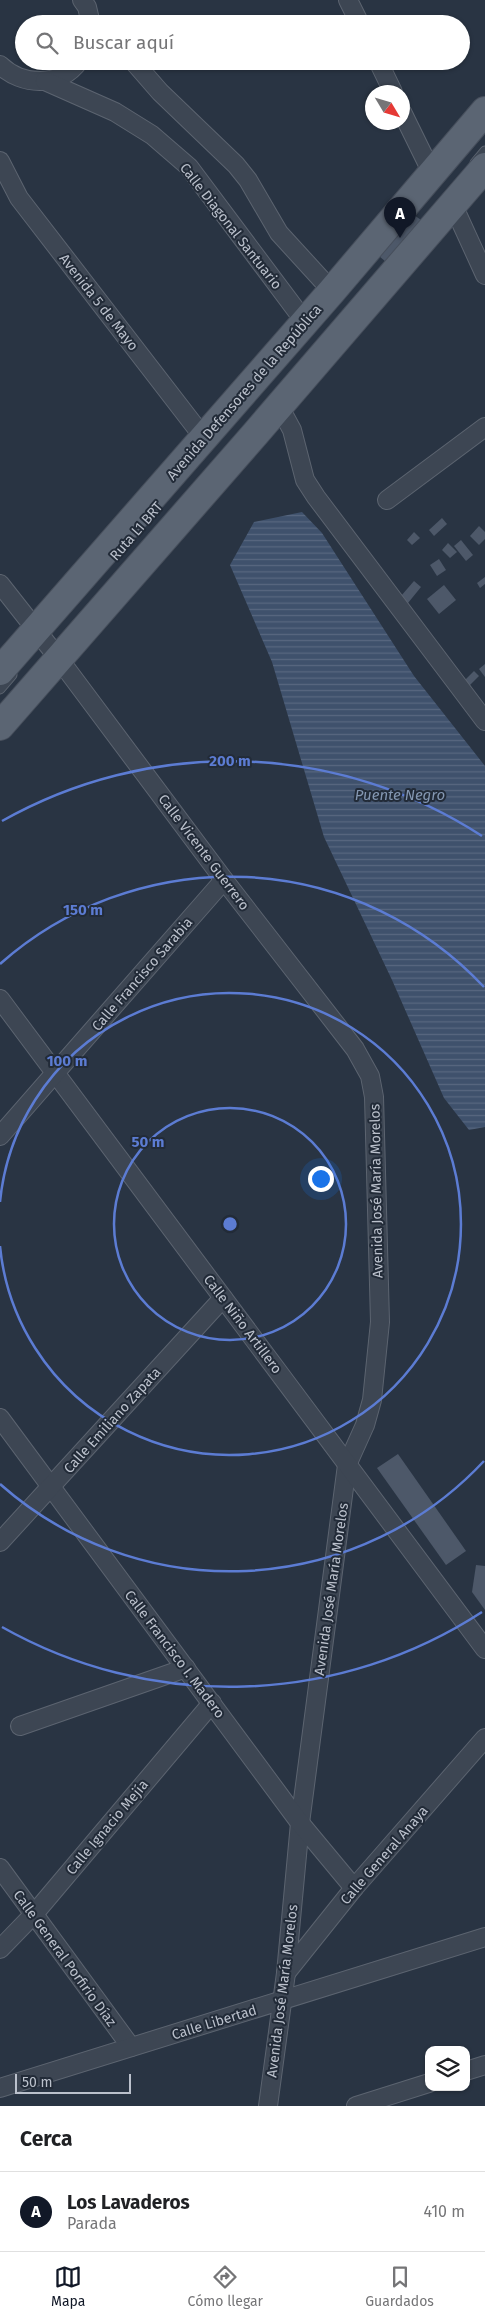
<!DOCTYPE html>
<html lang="es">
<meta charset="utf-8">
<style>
:root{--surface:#fff;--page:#f6f6f6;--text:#202124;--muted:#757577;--line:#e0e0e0;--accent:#111827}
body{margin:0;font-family:"Fira Sans",sans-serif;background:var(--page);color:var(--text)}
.controls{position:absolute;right:15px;bottom:15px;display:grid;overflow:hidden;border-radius:10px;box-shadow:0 1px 4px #0004}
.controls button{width:45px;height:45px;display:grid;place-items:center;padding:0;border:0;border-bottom:1px solid var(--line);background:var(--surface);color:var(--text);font:25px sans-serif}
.compass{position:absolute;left:365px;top:85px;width:45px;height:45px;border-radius:50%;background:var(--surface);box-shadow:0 1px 4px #0004;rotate:128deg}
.scale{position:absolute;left:15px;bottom:12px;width:116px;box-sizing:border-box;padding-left:5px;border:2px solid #bbc1cc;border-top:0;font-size:14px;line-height:18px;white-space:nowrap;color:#bbc1cc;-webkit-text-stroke:4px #222b38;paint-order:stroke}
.you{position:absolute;left:320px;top:1178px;width:18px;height:18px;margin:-12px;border:4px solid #fff;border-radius:50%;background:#1a73e8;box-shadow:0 0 0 8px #1a73e833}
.badge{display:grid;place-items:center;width:32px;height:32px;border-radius:50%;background:var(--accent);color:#fff;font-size:16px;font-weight:700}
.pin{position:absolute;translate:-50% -41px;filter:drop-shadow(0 1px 2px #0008)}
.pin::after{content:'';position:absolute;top:26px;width:18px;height:15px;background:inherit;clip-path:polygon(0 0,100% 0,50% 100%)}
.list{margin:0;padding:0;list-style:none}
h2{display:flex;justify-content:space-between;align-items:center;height:65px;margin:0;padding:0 20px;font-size:21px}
h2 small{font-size:16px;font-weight:400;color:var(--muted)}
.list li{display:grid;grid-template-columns:32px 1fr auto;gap:15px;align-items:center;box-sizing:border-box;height:80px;padding:0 20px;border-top:1px solid var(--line)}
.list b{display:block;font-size:19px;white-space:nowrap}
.list p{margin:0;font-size:16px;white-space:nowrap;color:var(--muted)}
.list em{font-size:16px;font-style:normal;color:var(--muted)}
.icon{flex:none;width:28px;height:28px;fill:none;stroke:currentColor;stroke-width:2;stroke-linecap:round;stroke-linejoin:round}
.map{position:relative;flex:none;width:485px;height:2106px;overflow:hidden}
.search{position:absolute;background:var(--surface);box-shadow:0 1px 4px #0004;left:15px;right:15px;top:15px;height:55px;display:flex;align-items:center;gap:12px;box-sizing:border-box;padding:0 18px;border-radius:28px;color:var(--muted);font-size:19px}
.sheet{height:145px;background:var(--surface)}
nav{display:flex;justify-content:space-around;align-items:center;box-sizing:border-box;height:70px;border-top:1px solid var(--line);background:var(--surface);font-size:14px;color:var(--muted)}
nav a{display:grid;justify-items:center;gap:2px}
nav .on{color:var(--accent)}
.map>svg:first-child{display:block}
</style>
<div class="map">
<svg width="485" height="2106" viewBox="0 0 485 2106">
<defs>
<pattern id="water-rules" width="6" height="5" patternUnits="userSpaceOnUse" patternTransform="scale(1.25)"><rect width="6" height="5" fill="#3f516c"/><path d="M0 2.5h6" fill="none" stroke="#596880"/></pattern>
</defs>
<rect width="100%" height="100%" fill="#293443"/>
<!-- water -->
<path fill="url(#water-rules)" d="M302,512l20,21 92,143 71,90v361l-16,3 -25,-32 -52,-118 -68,-143 -52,-175 -42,-97 24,-43z"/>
<!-- building -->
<g fill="#4d5869">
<path d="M414,215l7,5 -35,42 -7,-6z"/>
<path d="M442,518l5,6 -13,12 -5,-6z"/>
<path d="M479,526l6,6v7l-6,6 -9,-9z"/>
<path d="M414,532l6,6 -8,7 -5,-5z"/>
<path d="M461,540l12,15 -7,6 -12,-15z"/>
<path d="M448,543l9,9 -7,6 -8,-8z"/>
<path d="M439,559l7,11 -9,6 -7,-11z"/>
<path d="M485,577v7l-5,4 -3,-5z"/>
<path d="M414,581l7,6 -13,16 -7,-7z"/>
<path d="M444,585l12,15 -17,14 -12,-15z"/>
<path d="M485,664v13l-6,-8z"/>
<path d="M474,671l5,5 -11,11 -5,-5z"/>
<path d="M398,1454l68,97 -20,14 -69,-97z"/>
<path d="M476,1565l9,1v44l-13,-18z"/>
</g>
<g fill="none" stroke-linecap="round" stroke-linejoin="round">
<!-- lane casing -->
<g stroke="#5c6470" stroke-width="11">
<g id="lane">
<path d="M475,163l10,-12"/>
<path d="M0,689l12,-14"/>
</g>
</g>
<!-- street casing -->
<g stroke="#5c6470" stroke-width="20">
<g id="street">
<path d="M82,0l5,7 4,17"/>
<path d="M348,0l12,24"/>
<path d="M133,61l27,31 76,73 12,15 31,53 53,58"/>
<path d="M378,61l15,31"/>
<path d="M0,65c22,21 60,23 79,-4"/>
<path d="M45,81l70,31 37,23 37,32 116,155"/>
<path d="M402,112l30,61"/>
<path d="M0,161l19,37 185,240"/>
<path d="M453,205l32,70"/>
<path d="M279,406l13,24 13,50 11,17 169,224"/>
<path d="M387,500l98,-73"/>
<path d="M0,584l59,75 165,221 131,169 15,27 4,21 6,225 -8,78 -7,25 -18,40 -47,358 -14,150 -18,133"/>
<path d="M0,999l485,650"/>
<path d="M0,1136l224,-256"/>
<path d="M0,1418l300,405 54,65"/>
<path d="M0,1542l223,-244"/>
<path d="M20,1726l166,-58"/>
<path d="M0,1868l131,179"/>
<path d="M0,1949l34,-35 178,-211"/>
<path d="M286,1973l68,-85 131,-150"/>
<path d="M466,2071l19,-6"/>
<path d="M0,2088l485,-151"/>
<path d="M356,2106l73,-23"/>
</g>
</g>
<!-- primary casing -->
<g stroke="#474f5c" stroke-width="30">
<g id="primary">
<path d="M0,671l332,-380 153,-180"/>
<path d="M0,726l256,-293 229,-266"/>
</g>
</g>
<!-- lane -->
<use href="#lane" stroke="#3d4653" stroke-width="9"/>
<!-- street -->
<use href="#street" stroke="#3d4653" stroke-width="18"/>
<!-- primary -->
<use href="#primary" stroke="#5b6573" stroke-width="28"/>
</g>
<!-- distance rings -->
<g fill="none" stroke="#5c7cd3" stroke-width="2.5">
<circle cx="230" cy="1224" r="116"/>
<path d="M0 1202A231 231 0 1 1 0 1246"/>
<path d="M484 1461A347 347 0 0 1 0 1484M0 964A347 347 0 0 1 484 987"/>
<path d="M482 1612A463 463 0 0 1 2 1627M2 821A463 463 0 0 1 482 836"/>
</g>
<g text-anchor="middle" stroke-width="4" stroke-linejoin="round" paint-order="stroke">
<!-- street labels -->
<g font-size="14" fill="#bbc1cc" stroke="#222b38">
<text transform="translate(231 226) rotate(52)" y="5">Calle Diagonal Santuario</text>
<text transform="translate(99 302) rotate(52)" y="5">Avenida 5 de Mayo</text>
<text transform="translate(244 392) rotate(-49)" y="5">Avenida Defensores de la República</text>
<text transform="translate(136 531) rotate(-49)" y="5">Ruta L1 BRT</text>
<text transform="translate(204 852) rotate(53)" y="5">Calle Vicente Guerrero</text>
<text transform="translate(142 974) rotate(-49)" y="5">Calle Francisco Sarabia</text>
<text transform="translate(376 1191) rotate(-91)" y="5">Avenida José María Morelos</text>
<text transform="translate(243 1324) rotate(53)" y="5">Calle Niño Artillero</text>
<text transform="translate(112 1420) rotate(-48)" y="5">Calle Emiliano Zapata</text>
<text transform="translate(331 1589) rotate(-82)" y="5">Avenida José María Morelos</text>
<text transform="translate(175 1654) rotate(53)" y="5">Calle Francisco I. Madero</text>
<text transform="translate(107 1827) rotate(-50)" y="5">Calle Ignacio Mejía</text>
<text transform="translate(384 1855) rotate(-49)" y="5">Calle General Anaya</text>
<text transform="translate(65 1958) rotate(54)" y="5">Calle General Porfirio Díaz</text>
<text transform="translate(282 1991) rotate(-83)" y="5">Avenida José María Morelos</text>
<text transform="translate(214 2022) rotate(-17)" y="5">Calle Libertad</text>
</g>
<!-- water labels -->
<g font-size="15" font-style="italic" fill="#8497b2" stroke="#222b38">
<text x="400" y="800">Puente Negro</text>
</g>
</g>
<circle cx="230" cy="1224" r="8" fill="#5c7cd3" stroke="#222b38" stroke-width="2.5"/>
<g font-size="15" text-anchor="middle" font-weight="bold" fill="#5c7cd3" stroke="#222b38" stroke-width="4" stroke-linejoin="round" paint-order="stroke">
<text x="230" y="766">200 m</text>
<text x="83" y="915">150 m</text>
<text x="67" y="1066">100 m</text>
<text x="148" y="1147">50 m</text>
</g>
</svg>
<div class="controls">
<button><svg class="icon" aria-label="layers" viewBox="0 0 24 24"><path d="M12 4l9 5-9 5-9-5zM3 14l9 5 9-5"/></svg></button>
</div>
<svg class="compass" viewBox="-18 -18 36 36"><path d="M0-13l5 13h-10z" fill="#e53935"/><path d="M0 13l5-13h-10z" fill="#757577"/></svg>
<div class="scale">50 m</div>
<div class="you"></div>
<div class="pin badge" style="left:400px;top:238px">A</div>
<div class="search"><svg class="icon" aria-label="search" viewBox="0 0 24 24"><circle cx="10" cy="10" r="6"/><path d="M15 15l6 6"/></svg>Buscar aquí</div>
</div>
<section class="sheet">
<h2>Cerca<small></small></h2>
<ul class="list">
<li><span class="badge">A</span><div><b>Los Lavaderos</b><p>Parada</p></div><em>410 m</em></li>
</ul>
</section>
<nav>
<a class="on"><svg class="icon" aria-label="map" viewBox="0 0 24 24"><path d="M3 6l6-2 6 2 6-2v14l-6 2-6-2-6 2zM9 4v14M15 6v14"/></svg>Mapa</a>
<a><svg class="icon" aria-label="directions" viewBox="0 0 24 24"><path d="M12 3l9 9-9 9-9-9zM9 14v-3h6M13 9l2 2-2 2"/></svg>Cómo llegar</a>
<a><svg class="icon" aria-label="saved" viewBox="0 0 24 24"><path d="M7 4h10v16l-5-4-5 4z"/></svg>Guardados</a>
</nav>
